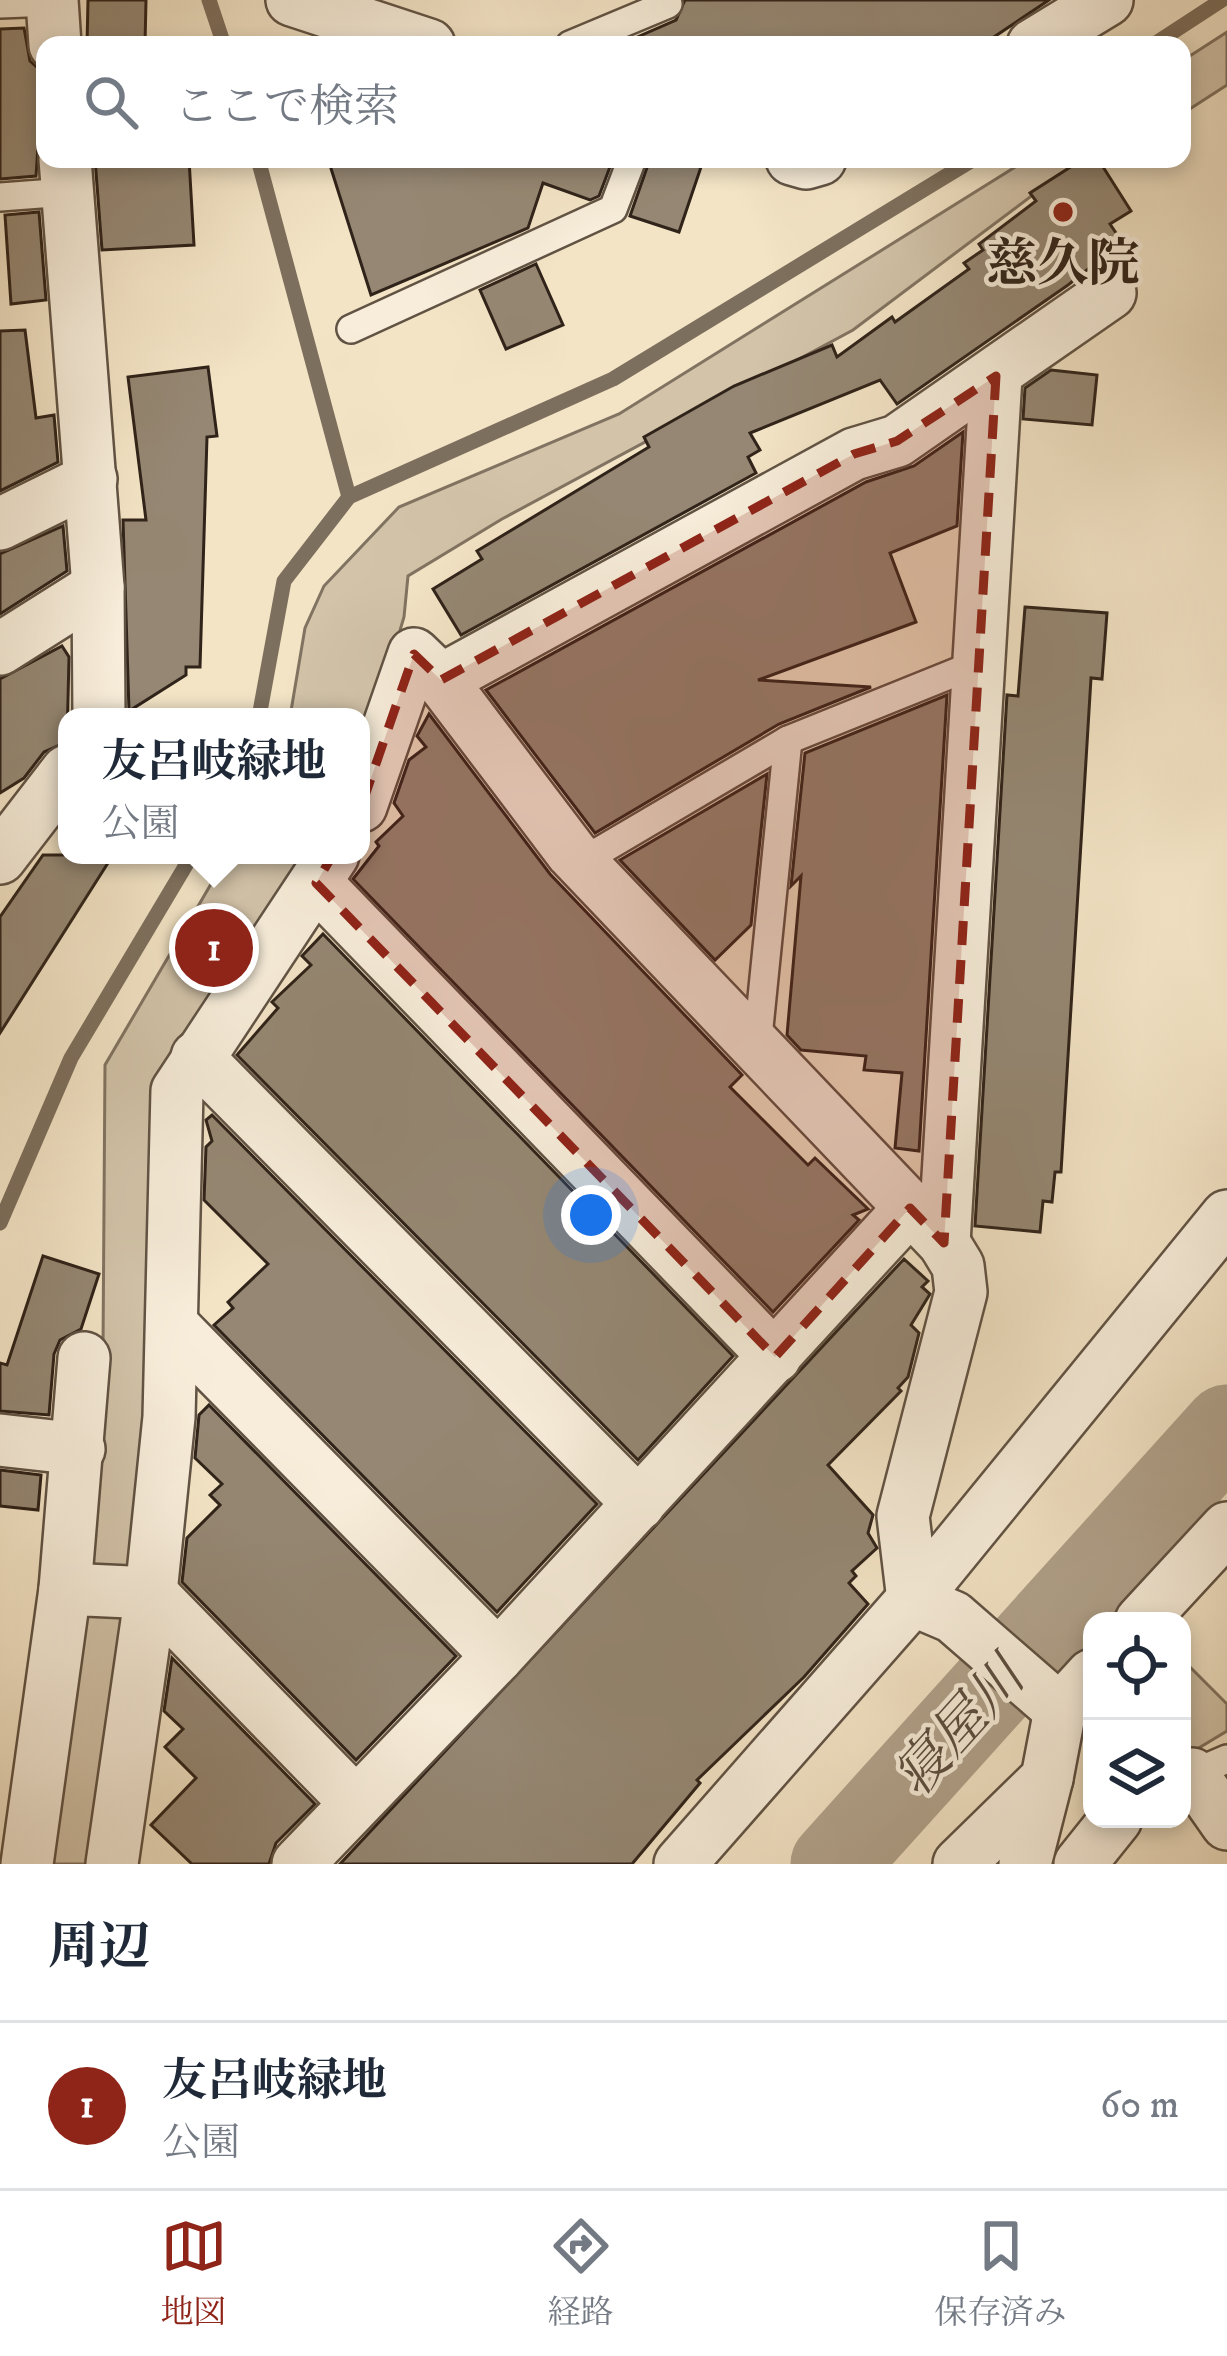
<!DOCTYPE html>
<html lang="ja">
<meta charset="utf-8">
<style>
:root{--surface:#fff;--page:#f6f6f7;--text:#1f2937;--muted:#747a83;--line:#e0e1e3;--accent:#8f2418}
body{margin:0;font-family:"IM FELL DW Pica","Noto Serif JP",serif;background:var(--page);color:var(--text)}
.controls{position:absolute;right:36px;bottom:36px;display:grid;overflow:hidden;border-radius:24px;box-shadow:0 6px 18px #0003}
.controls button{width:108px;height:108px;display:grid;place-items:center;padding:0;border:0;border-bottom:3px solid var(--line);background:var(--surface);color:var(--text);font:60px sans-serif}
.you{position:absolute;left:591px;top:1215px;width:42px;height:42px;margin:-30px;border:9px solid #fff;border-radius:50%;background:#1a73e8;box-shadow:0 0 0 18px #1a73e833}
.badge{display:grid;place-items:center;width:78px;height:78px;border-radius:50%;background:var(--accent);color:#fff;font-size:39px;font-weight:700}
.pin{position:absolute;translate:-50% -50%;border:6px solid #fff;box-shadow:0 3px 12px #0006}
.popup{position:absolute;left:58px;top:708px;width:312px;height:156px;box-sizing:border-box;display:grid;place-content:center;border-radius:24px;background:var(--surface);filter:drop-shadow(0 3px 9px #0005);font-size:39px;white-space:nowrap;color:var(--muted)}
.popup b{font-size:45px;color:var(--text)}
.popup::after{content:'';position:absolute;left:50%;top:100%;margin-left:-24px;border:24px solid transparent;border-top-color:var(--surface)}
.list{margin:0;padding:0;list-style:none}
h2{display:flex;justify-content:space-between;align-items:center;height:156px;margin:0;padding:0 48px;font-size:51px}
h2 small{font-size:39px;font-weight:400;color:var(--muted)}
.list li{display:grid;grid-template-columns:78px 1fr auto;gap:36px;align-items:center;box-sizing:border-box;height:168px;padding:0 48px;border-top:3px solid var(--line)}
.list b{display:block;font-size:45px;white-space:nowrap}
.list p{margin:0;font-size:39px;white-space:nowrap;color:var(--muted)}
.list em{font-size:39px;font-style:normal;color:var(--muted)}
.icon{flex:none;width:66px;height:66px;fill:none;stroke:currentColor;stroke-width:2;stroke-linecap:round;stroke-linejoin:round}
.map{position:relative;flex:none;width:1227px;height:1864px;overflow:hidden}
.search{position:absolute;background:var(--surface);box-shadow:0 6px 18px #0003;left:36px;right:36px;top:36px;height:132px;display:flex;align-items:center;gap:30px;box-sizing:border-box;padding:0 42px;border-radius:24px;color:var(--muted);font-size:45px}
.sheet{height:324px;background:var(--surface)}
nav{display:flex;justify-content:space-around;align-items:center;box-sizing:border-box;height:168px;border-top:3px solid var(--line);background:var(--surface);font-size:33px;color:var(--muted)}
nav a{display:grid;justify-items:center;gap:6px}
nav .on{color:var(--accent)}
.map>svg:first-child{display:block}
</style>
<div class="map">
<svg width="1227" height="1864" viewBox="0 0 1227 1864">
<rect width="100%" height="100%" fill="#f3e4c6"/>
<filter id="stains"><feTurbulence type="fractalNoise" baseFrequency=".00167" numOctaves="4"/><feColorMatrix values="0 0 0 0 .2 0 0 0 0 .09 0 0 0 0 .02 0 0 0 .5 -.17"/></filter>
<radialGradient id="worn" r=".72"><stop offset=".6" stop-color="#630" stop-opacity="0"/><stop offset="1" stop-color="#630" stop-opacity=".3"/></radialGradient>
<!-- green -->
<g fill="#d2c3a9" stroke="#817361" stroke-width="3">
<path d="M1227,32v53l-45,29v-53z"/>
<path d="M1028,159h76l-70,35 -181,136 -351,189 -94,57 -4,41 -43,144v-44h-71l15,-89 19,-42 75,-79 220,-93z"/>
<path d="M228,855h90l-125,180 -34,378 -59,451h-57l60,-517 2,-282z"/>
<path d="M1182,1659l45,45v27l-45,27z"/>
</g>
<g fill="none" stroke-linecap="round" stroke-linejoin="round">
<!-- stream -->
<g stroke="#7d6f5d" stroke-width="15">
<path d="M209,0l15,45"/>
<path d="M1153,45l69,-45"/>
<path d="M258,159l91,338"/>
<path d="M259,717l25,-136 65,-84 264,-118 361,-220"/>
<path d="M0,1223l71,-165 121,-203"/>
</g>
<!-- river -->
<path stroke="#b1a28b" stroke-width="87" d="M834,1864l393,-436"/>
</g>
<!-- building -->
<g fill="#958773" stroke="#302319" stroke-width="3">
<path d="M88,0h58l-1,45h-58z"/>
<path d="M685,0h364l-67,45h-363l57,-25z"/>
<path d="M24,28l6,33 10,9 5,68 -7,9 -2,29 -36,3v-150z"/>
<path d="M95,159h94l5,86 -92,5z"/>
<path d="M328,159h285l-14,37 -9,4 -47,-17 -15,45 -157,67z"/>
<path d="M650,159l51,8 -22,65 -49,-16z"/>
<path d="M1083,159h15l33,52 -21,13 12,18 -54,43 -171,119 -17,-24 -130,53 10,17 -12,7 8,16 -295,162 -28,-46 49,-30 -5,-8 172,-104 -5,-10 90,-51 98,-41 5,12 55,-40 3,5 74,-53 -5,-6 19,-13 -4,-6 57,-43 -6,-8z"/>
<path d="M39,212l7,88 -35,4 -6,-89z"/>
<path d="M536,264l27,61 -57,24 -26,-59z"/>
<path d="M25,330l11,88 18,-3 4,47 -58,29v-160z"/>
<path d="M208,367l9,69 -10,1 -7,230h-14v8l-57,36 -6,-191h23l-18,-143z"/>
<path d="M1051,370l46,5 -5,50 -69,-6 2,-31z"/>
<path d="M963,432l-6,94 -67,27 26,69 -158,58 113,7 -92,37 -184,109 -109,-143 380,-208 48,-16z"/>
<path d="M63,526l4,45 -67,43v-60z"/>
<path d="M1025,607l82,6 -5,66 -11,-1 -30,494h-6l-3,30 -9,-1 -3,31 -65,-6 32,-531 11,1z"/>
<path d="M62,646l7,11 -2,85 -23,10 -20,26 -24,15v-114z"/>
<path d="M947,695l-28,456 -24,-3 7,-75 -38,-3 2,-14 -65,-6 -14,-15 14,-159 -10,10 14,-133z"/>
<path d="M429,714l121,160 192,201 -12,12 78,78 7,-7 53,51 -15,6 6,5 -86,92 -420,-433 26,-33 -3,-4 27,-26 -9,-13 15,-43 17,-13 -9,-11z"/>
<path d="M767,774l-16,151 -36,35 -95,-100z"/>
<path d="M43,855h70l-113,178v-116z"/>
<path d="M323,934l410,422 -95,104 -401,-405 41,-47 -6,-6 39,-37 -9,-9z"/>
<path d="M212,1115l385,389 -100,108 -283,-287 19,-17 -5,-6 40,-38 -64,-64 2,-53 6,-6 -6,-21z"/>
<path d="M43,1256l56,18 -18,55 -21,11 -6,14 -5,61 -49,-4v-48l7,2z"/>
<path d="M904,1259l24,22 -6,6 8,7 -19,31 8,8 -11,44 -10,11 3,3 -73,74 45,50 -5,18 9,15 -25,23 4,5 -7,7 19,21 -64,73 -107,103 3,3 -68,81h-292z"/>
<path d="M209,1405l247,251 -100,104 -174,-178 5,-44 33,-33 -10,-10 12,-11 -27,-26 4,-43z"/>
<path d="M0,1470l41,5 -3,35 -38,-4z"/>
<path d="M172,1658l143,146 -39,39 -7,21h-77l-41,-39 45,-47 -31,-31 18,-18 -19,-18z"/>
</g>
<g fill="none" stroke-linecap="round" stroke-linejoin="round">
<!-- lane casing -->
<g stroke="#615344" stroke-width="32">
<g id="lane">
<path d="M0,4l52,-2"/>
<path d="M570,45l98,-41"/>
<path d="M0,197l67,-5"/>
<path d="M351,329l262,-120 19,-50"/>
<path d="M581,862l207,-122 191,-77"/>
<path d="M757,1047l31,-307"/>
<path d="M1192,1774l35,-15"/>
</g>
</g>
<!-- street casing -->
<g stroke="#615344" stroke-width="56">
<g id="street">
<path d="M52,0l3,45"/>
<path d="M292,0l137,45"/>
<path d="M1033,45l74,-45"/>
<path d="M65,159l33,428 1,130"/>
<path d="M792,159l14,4 14,-4"/>
<path d="M0,524l91,-45"/>
<path d="M0,649l98,-62"/>
<path d="M361,806l53,-152 27,26"/>
<path d="M0,858l67,-87"/>
<path d="M316,883l459,474"/>
<path d="M197,1057l442,447"/>
<path d="M944,1243l52,-867"/>
<path d="M175,1328l323,328"/>
<path d="M0,1440l79,9"/>
<path d="M65,1589l19,-231"/>
<path d="M1141,1621l86,-93"/>
<path d="M1060,1710l-107,-93 -40,-17 -10,-84 58,-224 -3,-26 -14,-23 -372,-390 -131,-173 413,-226 43,-13 213,-148"/>
<path d="M1182,1779l10,-5 35,50"/>
<path d="M27,1864l38,-275 86,4 203,208"/>
<path d="M112,1864l39,-271 18,-176 8,-326 156,-236"/>
<path d="M298,1864l200,-208 412,-448"/>
<path d="M680,1864l248,-282 299,-366"/>
<path d="M959,1864l88,-86 13,-68 32,-35"/>
<path d="M1025,1864l22,-86"/>
<path d="M1080,1864l36,-45"/>
</g>
</g>
<!-- lane -->
<use href="#lane" stroke="#f7edda" stroke-width="27"/>
<!-- street -->
<use href="#street" stroke="#f7edda" stroke-width="51"/>
</g>
<!-- marked area -->
<path fill="#8f2418" fill-opacity="0.2" stroke="#8f2418" stroke-width="9" stroke-dasharray="24 15" stroke-linejoin="round" d="M996,376l-52,867 -34,-35 -135,149 -459,-474 44,-73 54,-156 27,26 413,-226 43,-13z"/>
<!-- markers -->
<circle fill="#8f2418" stroke="#f7edda" stroke-width="4.5" cx="1063" cy="212" r="12"/>
<g text-anchor="middle" stroke-width="9" stroke-linejoin="round" paint-order="stroke">
<!-- poi labels -->
<g font-size="51" font-weight="bold" fill="#302319" stroke="#f7edda">
<text x="1063" y="280">慈久院</text>
</g>
<!-- water labels -->
<g font-size="54" font-style="italic" fill="#5d4f41" stroke="#f7edda">
<text transform="translate(958 1726) rotate(-48)" y="19">寝屋川</text>
</g>
</g>
<rect width="100%" height="100%" filter="url(#stains)"/>
<rect width="100%" height="100%" fill="url(#worn)"/>
</svg>
<div class="controls">
<button><svg class="icon" aria-label="locate" viewBox="0 0 24 24"><circle cx="12" cy="12" r="6"/><path d="M12 2v4M12 18v4M2 12h4M18 12h4"/></svg></button>
<button><svg class="icon" aria-label="layers" viewBox="0 0 24 24"><path d="M12 4l9 5-9 5-9-5zM3 14l9 5 9-5"/></svg></button>
</div>
<div class="you"></div>
<div class="pin badge" style="left:214px;top:948px">1</div>
<div class="popup"><b>友呂岐緑地</b>公園</div>
<div class="search"><svg class="icon" aria-label="search" viewBox="0 0 24 24"><circle cx="10" cy="10" r="6"/><path d="M15 15l6 6"/></svg>ここで検索</div>
</div>
<section class="sheet">
<h2>周辺<small></small></h2>
<ul class="list">
<li><span class="badge">1</span><div><b>友呂岐緑地</b><p>公園</p></div><em>60 m</em></li>
</ul>
</section>
<nav>
<a class="on"><svg class="icon" aria-label="map" viewBox="0 0 24 24"><path d="M3 6l6-2 6 2 6-2v14l-6 2-6-2-6 2zM9 4v14M15 6v14"/></svg>地図</a>
<a><svg class="icon" aria-label="directions" viewBox="0 0 24 24"><path d="M12 3l9 9-9 9-9-9zM9 14v-3h6M13 9l2 2-2 2"/></svg>経路</a>
<a><svg class="icon" aria-label="saved" viewBox="0 0 24 24"><path d="M7 4h10v16l-5-4-5 4z"/></svg>保存済み</a>
</nav>
